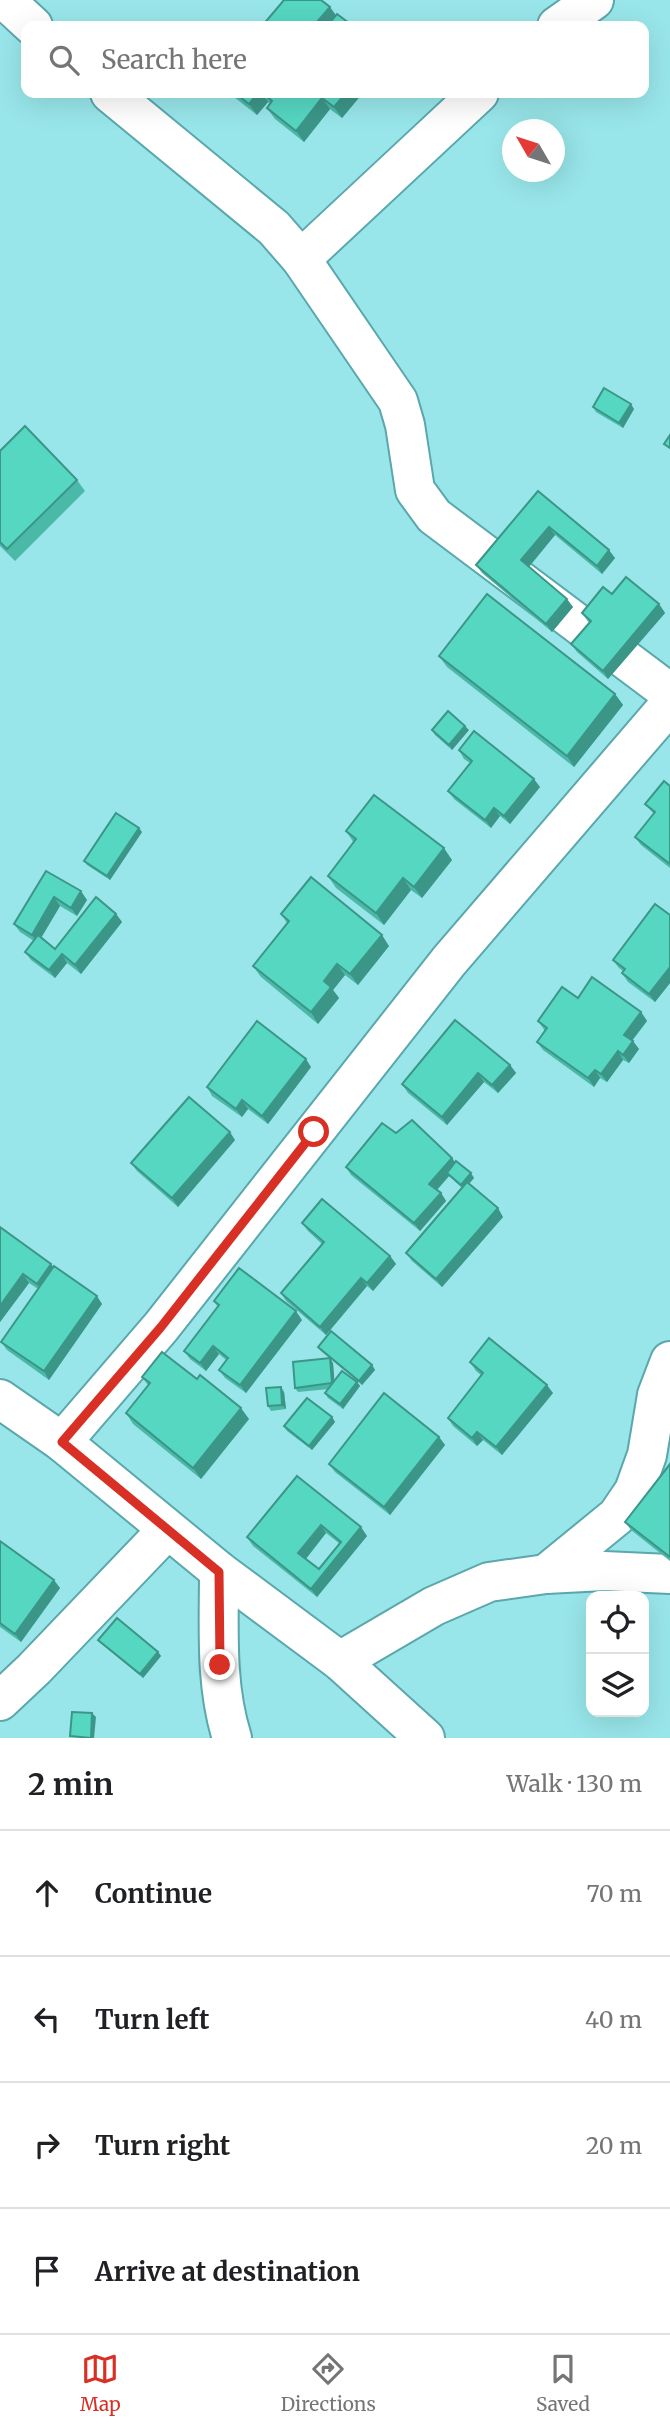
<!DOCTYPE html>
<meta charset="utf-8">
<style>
:root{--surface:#fff;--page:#f6f6f6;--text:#202124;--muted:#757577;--line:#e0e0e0;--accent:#d93025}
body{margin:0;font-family:Merriweather,serif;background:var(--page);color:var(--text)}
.controls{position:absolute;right:21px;bottom:21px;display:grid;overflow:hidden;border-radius:14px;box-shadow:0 7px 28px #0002}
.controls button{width:63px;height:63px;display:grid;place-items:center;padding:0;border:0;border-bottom:2px solid var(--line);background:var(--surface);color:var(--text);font:35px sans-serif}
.compass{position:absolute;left:502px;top:119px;width:63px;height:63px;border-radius:50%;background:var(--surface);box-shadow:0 7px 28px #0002;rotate:309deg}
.stop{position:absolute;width:21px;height:21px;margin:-16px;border:5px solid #d93025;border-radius:50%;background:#fff}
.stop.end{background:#d93025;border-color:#fff;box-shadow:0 2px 7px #0008}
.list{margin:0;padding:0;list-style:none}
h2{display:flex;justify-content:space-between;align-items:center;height:91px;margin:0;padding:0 28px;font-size:30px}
h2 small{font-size:23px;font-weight:400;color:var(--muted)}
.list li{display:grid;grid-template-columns:46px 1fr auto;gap:21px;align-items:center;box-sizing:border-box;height:126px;padding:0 28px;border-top:2px solid var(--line)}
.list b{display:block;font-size:26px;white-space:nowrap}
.list em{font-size:23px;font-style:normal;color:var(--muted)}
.icon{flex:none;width:38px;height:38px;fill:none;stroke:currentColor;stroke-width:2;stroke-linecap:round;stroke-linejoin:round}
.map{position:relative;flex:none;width:670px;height:1738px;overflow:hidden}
.search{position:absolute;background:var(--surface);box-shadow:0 7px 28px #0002;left:21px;right:21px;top:21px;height:77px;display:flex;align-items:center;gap:18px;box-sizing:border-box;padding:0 24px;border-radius:14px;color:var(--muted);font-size:26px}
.sheet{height:595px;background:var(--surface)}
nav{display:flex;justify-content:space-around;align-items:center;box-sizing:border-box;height:98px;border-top:2px solid var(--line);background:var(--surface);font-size:19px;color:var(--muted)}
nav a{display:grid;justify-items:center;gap:4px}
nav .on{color:var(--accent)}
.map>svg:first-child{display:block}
</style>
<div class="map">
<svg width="670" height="1738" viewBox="0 0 670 1738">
<rect width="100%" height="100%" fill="#98e6ea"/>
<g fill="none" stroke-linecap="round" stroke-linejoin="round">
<!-- minor casing -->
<g stroke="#5aa7ac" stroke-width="42">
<g id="minor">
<path d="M7,2l26,24"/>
<path d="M557,26l37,-26"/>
<path d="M110,93l164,135 27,31 97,142 7,24 10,65 19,26 236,177"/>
<path d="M301,259l178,-166"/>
<path d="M0,1399l62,43 157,129 121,90 85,77"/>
<path d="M62,1442l99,-115 288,-366 221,-257"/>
<path d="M219,1571c0,56 -4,114 13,167"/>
<path d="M546,1574l71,-58 17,-25 13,-36 10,-60 13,-34"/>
<path d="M340,1661l94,-55 55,-24 57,-8 58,-3 66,3"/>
<path d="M0,1701l34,-32 133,-139"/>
</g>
</g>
<!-- minor -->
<use href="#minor" stroke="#fff" stroke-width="38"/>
</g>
<!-- wall -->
<g fill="#4ab9a7" fill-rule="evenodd">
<path d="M229,93h132l1,1 -20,24 -12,-9 -26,33 -29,-23 -8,-11 3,-4 -2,-2 -11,13z"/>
<path d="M593,407l41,2 -11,19 -27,-16z"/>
<path d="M0,451l77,29 8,11 -70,70 -15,-15z"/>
<path d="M538,491l77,67 -13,16 -47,-39 -26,32 44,40 -21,25 -70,-59 -6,-8z"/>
<path d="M612,594l47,10 6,9 -57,66 -31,-27 -6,-8 18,-21 -7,-10z"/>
<path d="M439,656l176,38 8,11 -49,62 -127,-100z"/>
<path d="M432,730h37l-17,20 -17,-15z"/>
<path d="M459,750l81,37 -30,37 -10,-8 -9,12 -37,-29 -6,-8 22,-28 -6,-4z"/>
<path d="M670,786v82l-29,-23 -6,-8 19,-23 -9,-10z"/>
<path d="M346,831l106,29 -30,38 -11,-8 -27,35 -48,-37 -8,-12 26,-33z"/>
<path d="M142,832l-32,48 -23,-15 -3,-4z"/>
<path d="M46,871l41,29 -10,16 -17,-10 -19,32 14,11 61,-35 6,8 -41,52 -14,-11 -12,15 -24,-18 -6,-8 9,-11 -14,-9 -6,-8z"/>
<path d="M281,914l108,32 -31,39 -13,-10 -12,15 6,8 -21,26 -57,-47 -8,-11 34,-43z"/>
<path d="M670,915v68l-15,19 -27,-20 -6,-9 1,-2 -4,-3 -6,-8z"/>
<path d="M641,1012l6,9 -15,20 7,8 -10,14 -6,-3 -16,22 -7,-4 -6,9 -51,-37 -6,-8 8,-11 -7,-10z"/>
<path d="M510,1065l6,8 -18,20 -14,-11 -37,43 -39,-32 -6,-9z"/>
<path d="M311,1067l-43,57 -20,-15 -6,8 -30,-21 -5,-9z"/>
<path d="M396,1133l56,25 3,4 19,16 -5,6 34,33 -61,70 -30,-26 -6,-8 56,-65 -13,-12 -12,14 4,3 5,8 -26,30 -69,-56 -5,-8z"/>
<path d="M235,1140l-57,67 -41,-36 -6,-8z"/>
<path d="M302,1223l88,33 6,8 -23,27 -6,-5 -41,49 -40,-34 -5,-8 41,-49 -14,-13z"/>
<path d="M0,1227l51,37 2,3 49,37 -53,76 -42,-30 -6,-8 37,-53 -9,-6 -29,39z"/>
<path d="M214,1301l88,19 -56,73 -21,-15 -6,-8 7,-10 -7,-6 -13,17 -16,-12 -6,-8 34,-44z"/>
<path d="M318,1347l54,18 3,5 -13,15 -41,-34z"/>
<path d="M470,1362l83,31 -51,62 -19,-15 -6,6 -24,-20 -5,-8 34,-42 -6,-5z"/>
<path d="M333,1363l1,18 23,1 3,4 -17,23 -15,-11 -3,-5 4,-4 -31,3 -3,-4z"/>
<path d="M142,1377l55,2 52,40 -48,60 -68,-55 -7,-11 22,-28z"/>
<path d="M284,1392l2,17 -15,2 -3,-5z"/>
<path d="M332,1417l3,5 -23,28 -25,-19 -3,-5z"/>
<path d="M439,1437l6,8 -55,70 -55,-43 -6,-8z"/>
<path d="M670,1464v97l-39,-31 -6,-8z"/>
<path d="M297,1476l70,60 -50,61 -64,-51 -6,-9zM326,1533l14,11 -21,25 -13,-10z"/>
<path d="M0,1541l60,47 -39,54 -21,-15z"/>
<path d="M98,1640l60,12 3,4 -18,22 -41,-34z"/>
</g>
<!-- shaded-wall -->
<g fill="#3c9688">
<path d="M330,7l8,11 -7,8h-13l-2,-3z"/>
<path d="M258,93h3l7,9 -11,13 -8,-11z"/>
<path d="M346,93h15l1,1 -20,24 -8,-11z"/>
<path d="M322,98l8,11 -26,33 -8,-11z"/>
<path d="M631,404l3,5 -11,19 -4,-5z"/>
<path d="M549,527l6,8 -28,34 -6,-9z"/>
<path d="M609,550l6,8 -13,16 -5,-8z"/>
<path d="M567,599l6,8 -21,25 -6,-8z"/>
<path d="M659,604l6,9 -57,66 -5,-8z"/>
<path d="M615,694l8,11 -49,62 -7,-11z"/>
<path d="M465,726l4,4 -17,20 -3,-5z"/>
<path d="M534,779l6,8 -30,37 -6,-8z"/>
<path d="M494,808l6,8 -9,12 -6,-8z"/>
<path d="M139,828l3,4 -32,48 -3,-4z"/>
<path d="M444,848l8,12 -30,38 -8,-11z"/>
<path d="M403,878l8,12 -27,35 -8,-12z"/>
<path d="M81,891l6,9 -10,16 -6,-8z"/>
<path d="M54,897l6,9 -22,37 -6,-8z"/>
<path d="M116,914l6,8 -41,52 -6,-9z"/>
<path d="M382,935l7,11 -31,39 -8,-11z"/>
<path d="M62,954l5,9 -12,15 -6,-8z"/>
<path d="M337,964l8,11 -12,15 6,8 -21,26 -7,-12 13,-31z"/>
<path d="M670,967v16l-15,19 -6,-8z"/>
<path d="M641,1012l6,9 -17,22 -6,-8z"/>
<path d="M633,1041l6,8 -10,14 -6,-8z"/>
<path d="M618,1051l5,9 -16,22 -6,-8z"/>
<path d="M306,1059l5,8 -43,57 -6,-8z"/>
<path d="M510,1065l6,8 -18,20 -6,-8z"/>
<path d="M595,1070l5,8 -6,9 -6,-9z"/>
<path d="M478,1073l6,9 -37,43 -5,-8z"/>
<path d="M242,1100l6,9 -6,8 -6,-8z"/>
<path d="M230,1132l5,8 -57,67 -6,-9z"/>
<path d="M452,1158l5,8 -10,7 2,3 -14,16 -6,-8z"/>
<path d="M471,1173l3,5 -10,11 -3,-4z"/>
<path d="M441,1193l5,8 -26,30 -6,-8z"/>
<path d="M498,1208l5,9 -61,70 -6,-8z"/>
<path d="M390,1256l6,8 -23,27 -6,-8z"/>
<path d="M51,1264l6,8 -14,21 -6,-9z"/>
<path d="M23,1274l6,9 -29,39v-16z"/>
<path d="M361,1278l6,8 -41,49 -6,-8z"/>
<path d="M97,1296l5,8 -53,76 -5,-9z"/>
<path d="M296,1311l6,9 -56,73 -6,-8z"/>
<path d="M213,1346l6,8 -13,17 -6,-8z"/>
<path d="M330,1358l3,5 2,25 -3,-5z"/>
<path d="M372,1365l3,5 -13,15 -3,-4z"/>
<path d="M357,1382l3,4 -17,23 -3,-5z"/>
<path d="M547,1385l6,8 -51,62 -6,-8z"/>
<path d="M281,1387l3,5 2,17 -4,-4z"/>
<path d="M241,1408l8,11 -48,60 -8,-11z"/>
<path d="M332,1417l3,5 -23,28 -3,-4z"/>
<path d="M477,1432l6,8 -6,6 -5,-8z"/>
<path d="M439,1437l6,8 -55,70 -6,-8z"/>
<path d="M321,1525l5,8 -22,28 -6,-8z"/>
<path d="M361,1527l6,9 -50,61 -6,-8z"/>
<path d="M54,1580l6,8 -39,54 -6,-8z"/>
<path d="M158,1652l3,4 -18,22 -3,-4z"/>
<path d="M92,1713l4,4 -2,21h-3z"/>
</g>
<!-- building -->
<g fill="#56d7c2" stroke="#3c9688" stroke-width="2" fill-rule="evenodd">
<path d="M284,0h37l9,7 -14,16 4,3h-58z"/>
<path d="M337,14l16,12h-26z"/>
<path d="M235,93h23l-9,11z"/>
<path d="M263,93h83l-12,14 -12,-9 -26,33 -29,-23 5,-7z"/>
<path d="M604,388l27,16 -12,19 -26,-16z"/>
<path d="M25,426l52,54 -70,69 -7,-7v-91z"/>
<path d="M670,435v13l-6,-4z"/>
<path d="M538,491l71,59 -12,16 -48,-39 -28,33 46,39 -21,25 -70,-59z"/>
<path d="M626,577l33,27 -56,67 -32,-27 20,-23 -9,-8 21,-26 9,7z"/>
<path d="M487,594l128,100 -48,62 -128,-100z"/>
<path d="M448,711l17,15 -16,19 -17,-15z"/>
<path d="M474,731l60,48 -30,37 -10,-8 -9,12 -37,-29 24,-30 -13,-11z"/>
<path d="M664,781l6,5v78l-35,-27 20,-25 -10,-8z"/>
<path d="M374,795l70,53 -30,39 -11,-9 -27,35 -48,-37 28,-37 -10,-8z"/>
<path d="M116,813l23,15 -32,48 -23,-15z"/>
<path d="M46,871l35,20 -10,17 -17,-11 -22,38 -18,-11z"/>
<path d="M311,877l71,58 -32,39 -13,-10 -13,17 7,6 -20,25 -58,-46 36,-45 -8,-7z"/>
<path d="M96,897l20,17 -41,51 -13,-11 -13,16 -24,-18 13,-17 17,14z"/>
<path d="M655,904l15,11v52l-21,27 -27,-21 3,-4 -12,-9z"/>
<path d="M592,977l49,35 -17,23 9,6 -10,14 -5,-4 -17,23 -6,-4 -7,8 -51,-36 10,-14 -9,-7 24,-34 16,11z"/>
<path d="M455,1020l55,45 -18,20 -14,-12 -36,44 -40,-33z"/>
<path d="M257,1021l49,38 -44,57 -20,-16 -6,9 -29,-22z"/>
<path d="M189,1097l41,35 -58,66 -41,-35z"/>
<path d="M412,1120l40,38 -23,26 12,9 -27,30 -68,-56 36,-44 14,10z"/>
<path d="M456,1161l15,12 -10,12 -14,-12z"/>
<path d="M467,1182l31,26 -62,71 -30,-26z"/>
<path d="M322,1199l68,57 -23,27 -6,-5 -41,49 -39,-34 43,-51 -22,-19z"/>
<path d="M0,1227l51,37 -14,20 -14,-10 -23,32z"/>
<path d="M54,1266l43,30 -53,75 -43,-29z"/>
<path d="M239,1268l57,43 -56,74 -21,-15 9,-12 -15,-12 -13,17 -16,-12 35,-46 -5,-4z"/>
<path d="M331,1331l41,34 -13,16 -41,-34z"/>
<path d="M489,1338l58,47 -51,62 -19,-15 -5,6 -24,-20 35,-45 -13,-11z"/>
<path d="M162,1352l35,27 3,-4 41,33 -48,60 -67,-55 24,-30 -8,-6z"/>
<path d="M330,1358l2,25 -37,5 -2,-26z"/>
<path d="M342,1371l15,11 -17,22 -15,-11z"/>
<path d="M281,1387l1,18 -14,1 -2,-18z"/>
<path d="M384,1393l55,44 -55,70 -55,-43z"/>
<path d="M307,1398l25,19 -23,29 -25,-20z"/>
<path d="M670,1464v93l-45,-35z"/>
<path d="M297,1476l64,51 -50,62 -64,-52zM321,1525l20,17 -22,27 -21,-16z"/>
<path d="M0,1541l54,39 -39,54 -15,-11z"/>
<path d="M117,1618l41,34 -18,22 -42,-34z"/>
<path d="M72,1712l20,1 -1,25 -21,-2z"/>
</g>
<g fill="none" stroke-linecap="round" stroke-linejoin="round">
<!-- route -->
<path stroke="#d93025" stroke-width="9" d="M220,1665l-1,-93 -157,-130 99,-115 153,-195"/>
</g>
</svg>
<div class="controls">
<button><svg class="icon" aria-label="locate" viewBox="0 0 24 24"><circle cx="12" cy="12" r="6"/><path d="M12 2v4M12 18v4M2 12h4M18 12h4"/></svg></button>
<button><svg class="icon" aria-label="layers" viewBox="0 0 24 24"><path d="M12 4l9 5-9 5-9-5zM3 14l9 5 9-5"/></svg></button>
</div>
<svg class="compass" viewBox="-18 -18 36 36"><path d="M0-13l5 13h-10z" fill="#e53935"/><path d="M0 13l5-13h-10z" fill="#757577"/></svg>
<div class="stop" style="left:314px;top:1132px"></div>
<div class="stop end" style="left:220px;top:1665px"></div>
<div class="search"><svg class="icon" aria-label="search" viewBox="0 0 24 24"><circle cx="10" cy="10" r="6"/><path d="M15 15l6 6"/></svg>Search here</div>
</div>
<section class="sheet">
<h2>2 min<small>Walk · 130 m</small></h2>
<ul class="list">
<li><svg class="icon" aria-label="ahead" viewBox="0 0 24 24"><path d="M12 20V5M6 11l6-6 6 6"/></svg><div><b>Continue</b></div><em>70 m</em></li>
<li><svg class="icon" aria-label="left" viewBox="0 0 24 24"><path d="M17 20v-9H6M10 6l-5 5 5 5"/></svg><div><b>Turn left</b></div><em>40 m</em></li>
<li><svg class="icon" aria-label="right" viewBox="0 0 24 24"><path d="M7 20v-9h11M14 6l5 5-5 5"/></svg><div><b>Turn right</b></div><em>20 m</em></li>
<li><svg class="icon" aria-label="arrive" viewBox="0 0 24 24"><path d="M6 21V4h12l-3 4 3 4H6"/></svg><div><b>Arrive at destination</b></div></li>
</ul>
</section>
<nav>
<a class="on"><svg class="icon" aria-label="map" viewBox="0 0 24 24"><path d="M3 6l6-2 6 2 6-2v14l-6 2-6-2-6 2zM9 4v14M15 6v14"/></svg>Map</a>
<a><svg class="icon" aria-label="directions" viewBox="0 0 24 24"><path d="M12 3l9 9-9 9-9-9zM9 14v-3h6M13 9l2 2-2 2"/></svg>Directions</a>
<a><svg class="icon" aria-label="saved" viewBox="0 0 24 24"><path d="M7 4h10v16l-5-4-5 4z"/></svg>Saved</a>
</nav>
